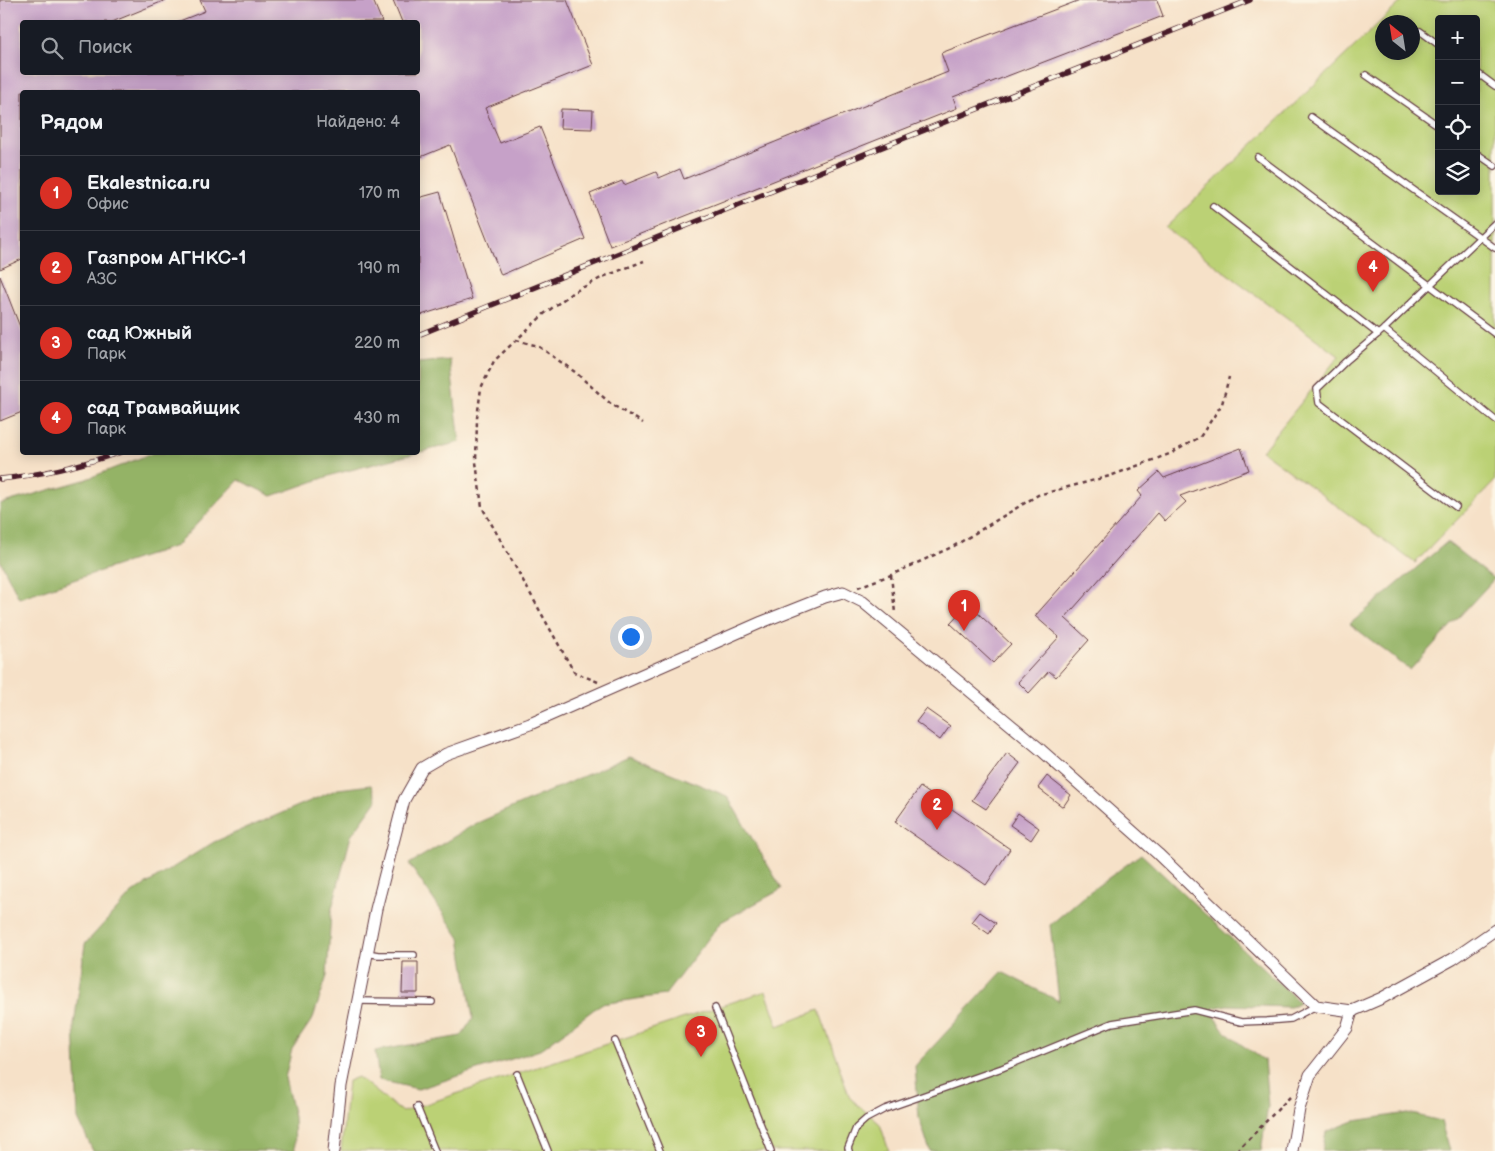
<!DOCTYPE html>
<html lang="ru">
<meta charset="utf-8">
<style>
:root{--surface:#171b24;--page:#242831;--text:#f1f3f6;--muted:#9ea1a6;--line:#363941;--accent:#d93025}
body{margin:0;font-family:"Balsamiq Sans",sans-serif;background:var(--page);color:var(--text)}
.controls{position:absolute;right:15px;top:15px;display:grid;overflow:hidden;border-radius:5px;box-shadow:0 2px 12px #0003}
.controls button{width:45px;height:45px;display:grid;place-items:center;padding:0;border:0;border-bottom:1px solid var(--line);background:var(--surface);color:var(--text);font:25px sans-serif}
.compass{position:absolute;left:1375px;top:15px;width:45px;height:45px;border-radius:50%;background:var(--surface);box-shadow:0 2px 12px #0003;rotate:330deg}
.you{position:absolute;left:630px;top:636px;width:18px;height:18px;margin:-12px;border:4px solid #fff;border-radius:50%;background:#1a73e8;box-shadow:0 0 0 8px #1a73e833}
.badge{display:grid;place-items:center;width:32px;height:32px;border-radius:50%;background:var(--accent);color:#fff;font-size:16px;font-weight:700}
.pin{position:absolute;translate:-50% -41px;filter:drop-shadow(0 1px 2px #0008)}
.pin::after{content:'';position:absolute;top:26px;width:18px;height:15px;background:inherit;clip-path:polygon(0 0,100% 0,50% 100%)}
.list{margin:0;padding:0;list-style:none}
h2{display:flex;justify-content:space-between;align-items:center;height:65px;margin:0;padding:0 20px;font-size:21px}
h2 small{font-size:16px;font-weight:400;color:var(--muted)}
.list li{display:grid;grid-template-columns:32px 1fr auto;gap:15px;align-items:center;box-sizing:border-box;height:75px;padding:0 20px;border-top:1px solid var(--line)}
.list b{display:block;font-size:19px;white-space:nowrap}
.list p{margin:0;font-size:16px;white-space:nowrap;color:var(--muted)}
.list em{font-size:16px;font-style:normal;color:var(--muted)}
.icon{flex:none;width:28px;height:28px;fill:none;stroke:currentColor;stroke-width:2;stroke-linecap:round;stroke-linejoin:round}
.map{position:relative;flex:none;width:1495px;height:1151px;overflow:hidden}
.search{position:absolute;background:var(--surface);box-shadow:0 2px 12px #0003;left:20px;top:20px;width:400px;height:55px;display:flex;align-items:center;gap:12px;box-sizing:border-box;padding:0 18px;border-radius:5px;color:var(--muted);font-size:19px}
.panel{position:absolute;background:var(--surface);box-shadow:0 2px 12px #0003;left:20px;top:90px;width:400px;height:365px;border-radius:5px}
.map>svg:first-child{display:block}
</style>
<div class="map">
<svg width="1495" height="1151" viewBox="0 0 1495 1151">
<rect width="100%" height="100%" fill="#fcf5e5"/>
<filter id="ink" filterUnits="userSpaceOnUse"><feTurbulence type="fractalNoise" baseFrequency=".02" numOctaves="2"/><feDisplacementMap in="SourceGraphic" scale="10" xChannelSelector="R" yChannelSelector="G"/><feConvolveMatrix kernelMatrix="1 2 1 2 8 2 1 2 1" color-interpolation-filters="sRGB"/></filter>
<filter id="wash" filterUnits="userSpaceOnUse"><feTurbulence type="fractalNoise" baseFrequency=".0096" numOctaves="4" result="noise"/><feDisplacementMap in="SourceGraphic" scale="20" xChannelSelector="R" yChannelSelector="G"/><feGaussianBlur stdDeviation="1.12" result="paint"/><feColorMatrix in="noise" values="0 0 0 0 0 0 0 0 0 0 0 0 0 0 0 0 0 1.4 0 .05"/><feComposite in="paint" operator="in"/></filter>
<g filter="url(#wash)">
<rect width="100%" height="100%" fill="#f6e1c8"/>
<!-- green -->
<g fill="#bbd175" stroke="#827850" fill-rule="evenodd">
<path d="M1403,0h92v481l-80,82 -153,-112 77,-95 -174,-128zM1439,19h37v172h-37zM1382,22h30v30h-30z"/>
<path d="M766,991l12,35 41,-16 31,88 30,26 9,27h-548l7,-70 10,-4 44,35z"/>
</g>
<!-- forest -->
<g fill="#94b366" stroke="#6f6948">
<path d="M450,360l10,82 -125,32 -63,22 -33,-16 -63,66 -157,52 -19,-38v-56l84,-24 69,-27 265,-1v-89z"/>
<path d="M1447,542l47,37 -84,91 -60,-46z"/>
<path d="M629,756l98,40 55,93 -61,33 -56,73 -64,9 -61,46 -122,39 -39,-9 -4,-29 86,-15 12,-18 -13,-80 -51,-74 66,-40z"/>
<path d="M371,785l6,15 -26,36 -20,76 -4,64 -14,42 -21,31 -7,29 9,39 1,34h-202l-15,-32 -4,-94 11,-81 47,-51 82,-51 124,-53z"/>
<path d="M1141,854l158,148 -8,5 -64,-2 -14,3c4,25 32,38 51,52l4,46 -7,45h-331l-11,-33 -4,-52 87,-94 57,29 -9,-76 34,-29z"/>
<path d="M1408,1113l33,8 8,30h-127l4,-19 28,-11z"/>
</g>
<g id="blocks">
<!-- building -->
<g fill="#c6a1c8">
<path d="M0,0h166l-54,22h-90v50h396v-50h-16l-9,-22h174l26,65 -108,43 15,35 40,-16 45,112 -84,36 -51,-130 -32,13v-66h-396v167l-22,10z"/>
<path d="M200,0h173l9,22h-205l28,-11z"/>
<path d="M1080,0h77l6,16 -210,81 4,11 -347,138 -20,-52 32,-13 2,4 32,-13 3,6 21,-9 4,10 264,-107 -7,-19z"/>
<path d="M561,109l32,1 -1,19 -32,-1z"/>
<path d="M440,192l32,107 -54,17v-118z"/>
<path d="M0,276l22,56v80l-22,9z"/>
<path d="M1241,448l8,22 -69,26 6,6 -21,19 -7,-8 -93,105 24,22 -33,37 -7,-6 -20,22 -11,-11 41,-45 -24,-21 107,-120 -4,-5 21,-19 5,6z"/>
<path d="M968,604l43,40 -18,19 -43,-40z"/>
<path d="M926,709l24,17 -10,14 -24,-18z"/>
<path d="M1007,753l13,10 -34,46 -14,-9z"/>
<path d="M1047,776l24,19 -8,12 -25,-19z"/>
<path d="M920,787l90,62 -24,36 -91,-63z"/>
<path d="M1018,813l21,15 -8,12 -21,-15z"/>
<path d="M980,912l16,11 -7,11 -17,-12z"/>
<path d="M403,962h15v31h-16z"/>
</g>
</g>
</g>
<g filter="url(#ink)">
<use href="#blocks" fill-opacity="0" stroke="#643c43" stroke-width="1"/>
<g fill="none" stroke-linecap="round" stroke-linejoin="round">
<!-- lane casing -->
<g stroke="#643c43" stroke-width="8">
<g id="lane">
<path d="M1420,31l19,14"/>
<path d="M1476,72l19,14"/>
<path d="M1366,75l73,51"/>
<path d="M1311,117l184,131"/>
<path d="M1476,153l19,13"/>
<path d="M1258,157l237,177"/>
<path d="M1213,206l165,128"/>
<path d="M1384,329l111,91"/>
<path d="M1456,507l-137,-104 -2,-14 29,-28 38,-32 111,-106"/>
<path d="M367,953l11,2h36"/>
<path d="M358,1001l74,1"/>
<path d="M715,1008l56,143"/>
<path d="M615,1041l45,110"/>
<path d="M517,1074l31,77"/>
<path d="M417,1107l18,44"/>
<path d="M849,1151l-1,-3 8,-20 10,-9 19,-10 117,-41 110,-45 82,-13 47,12 26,-1 24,-2 25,-13"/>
</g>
</g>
<!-- street casing -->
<g stroke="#643c43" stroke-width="13">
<g id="street">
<path d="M334,1151l7,-65 35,-177 28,-109 18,-32 24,-14 84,-30 232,-102 63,-25 18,-5 20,10 178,148 117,104 158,152 36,5 30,-13 71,-39 42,-29"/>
<path d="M1292,1151l7,-42 11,-34 37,-47 5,-17"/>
</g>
</g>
<!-- path -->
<g stroke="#643c43" stroke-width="2.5" stroke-dasharray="4 4" stroke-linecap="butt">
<path d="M516,340l22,6 37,26 36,32 32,19"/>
<path d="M891,575l4,38"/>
<path d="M858,587l33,-12 63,-29 84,-51 72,-19 62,-23 28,-16 22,-33 7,-27"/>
<path d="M598,682l-24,-10 -92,-165 -6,-45 1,-44 4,-30 13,-27 50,-47 28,-21 31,-16 41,-16"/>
<path d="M1237,1151l53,-54"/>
</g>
<!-- lane -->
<use href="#lane" stroke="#fff" stroke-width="5.5"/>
<!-- street -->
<use href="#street" stroke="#fff" stroke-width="11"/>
<!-- rail casing -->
<g stroke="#4a1f2b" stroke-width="5.5">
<g id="rail">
<path d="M418,335l344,-140 488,-195"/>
<path d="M0,479c41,-4 82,-14 121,-27"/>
</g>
</g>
<!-- rail -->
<use href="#rail" stroke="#fcf5e5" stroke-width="4" stroke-dasharray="11" stroke-linecap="butt"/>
</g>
</g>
</svg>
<div class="controls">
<button>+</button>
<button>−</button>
<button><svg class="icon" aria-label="locate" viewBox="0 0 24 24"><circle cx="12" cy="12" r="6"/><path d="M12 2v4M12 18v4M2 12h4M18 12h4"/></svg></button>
<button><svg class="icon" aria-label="layers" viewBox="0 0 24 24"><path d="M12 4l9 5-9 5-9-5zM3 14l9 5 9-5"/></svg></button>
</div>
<svg class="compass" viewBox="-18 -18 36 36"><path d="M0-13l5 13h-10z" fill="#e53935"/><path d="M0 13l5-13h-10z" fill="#9ea1a6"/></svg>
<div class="you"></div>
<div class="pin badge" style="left:964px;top:631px">1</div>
<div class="pin badge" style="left:937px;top:830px">2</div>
<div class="pin badge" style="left:701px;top:1057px">3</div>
<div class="pin badge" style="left:1373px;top:292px">4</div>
<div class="search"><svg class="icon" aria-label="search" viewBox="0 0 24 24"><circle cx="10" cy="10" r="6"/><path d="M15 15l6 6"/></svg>Поиск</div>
<section class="panel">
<h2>Рядом<small>Найдено: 4</small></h2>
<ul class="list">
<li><span class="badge">1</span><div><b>Ekalestnica.ru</b><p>Офис</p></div><em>170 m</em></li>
<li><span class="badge">2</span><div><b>Газпром АГНКС-1</b><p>АЗС</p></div><em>190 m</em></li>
<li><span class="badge">3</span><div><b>сад Южный</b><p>Парк</p></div><em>220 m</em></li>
<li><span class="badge">4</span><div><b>сад Трамвайщик</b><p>Парк</p></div><em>430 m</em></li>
</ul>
</section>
</div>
